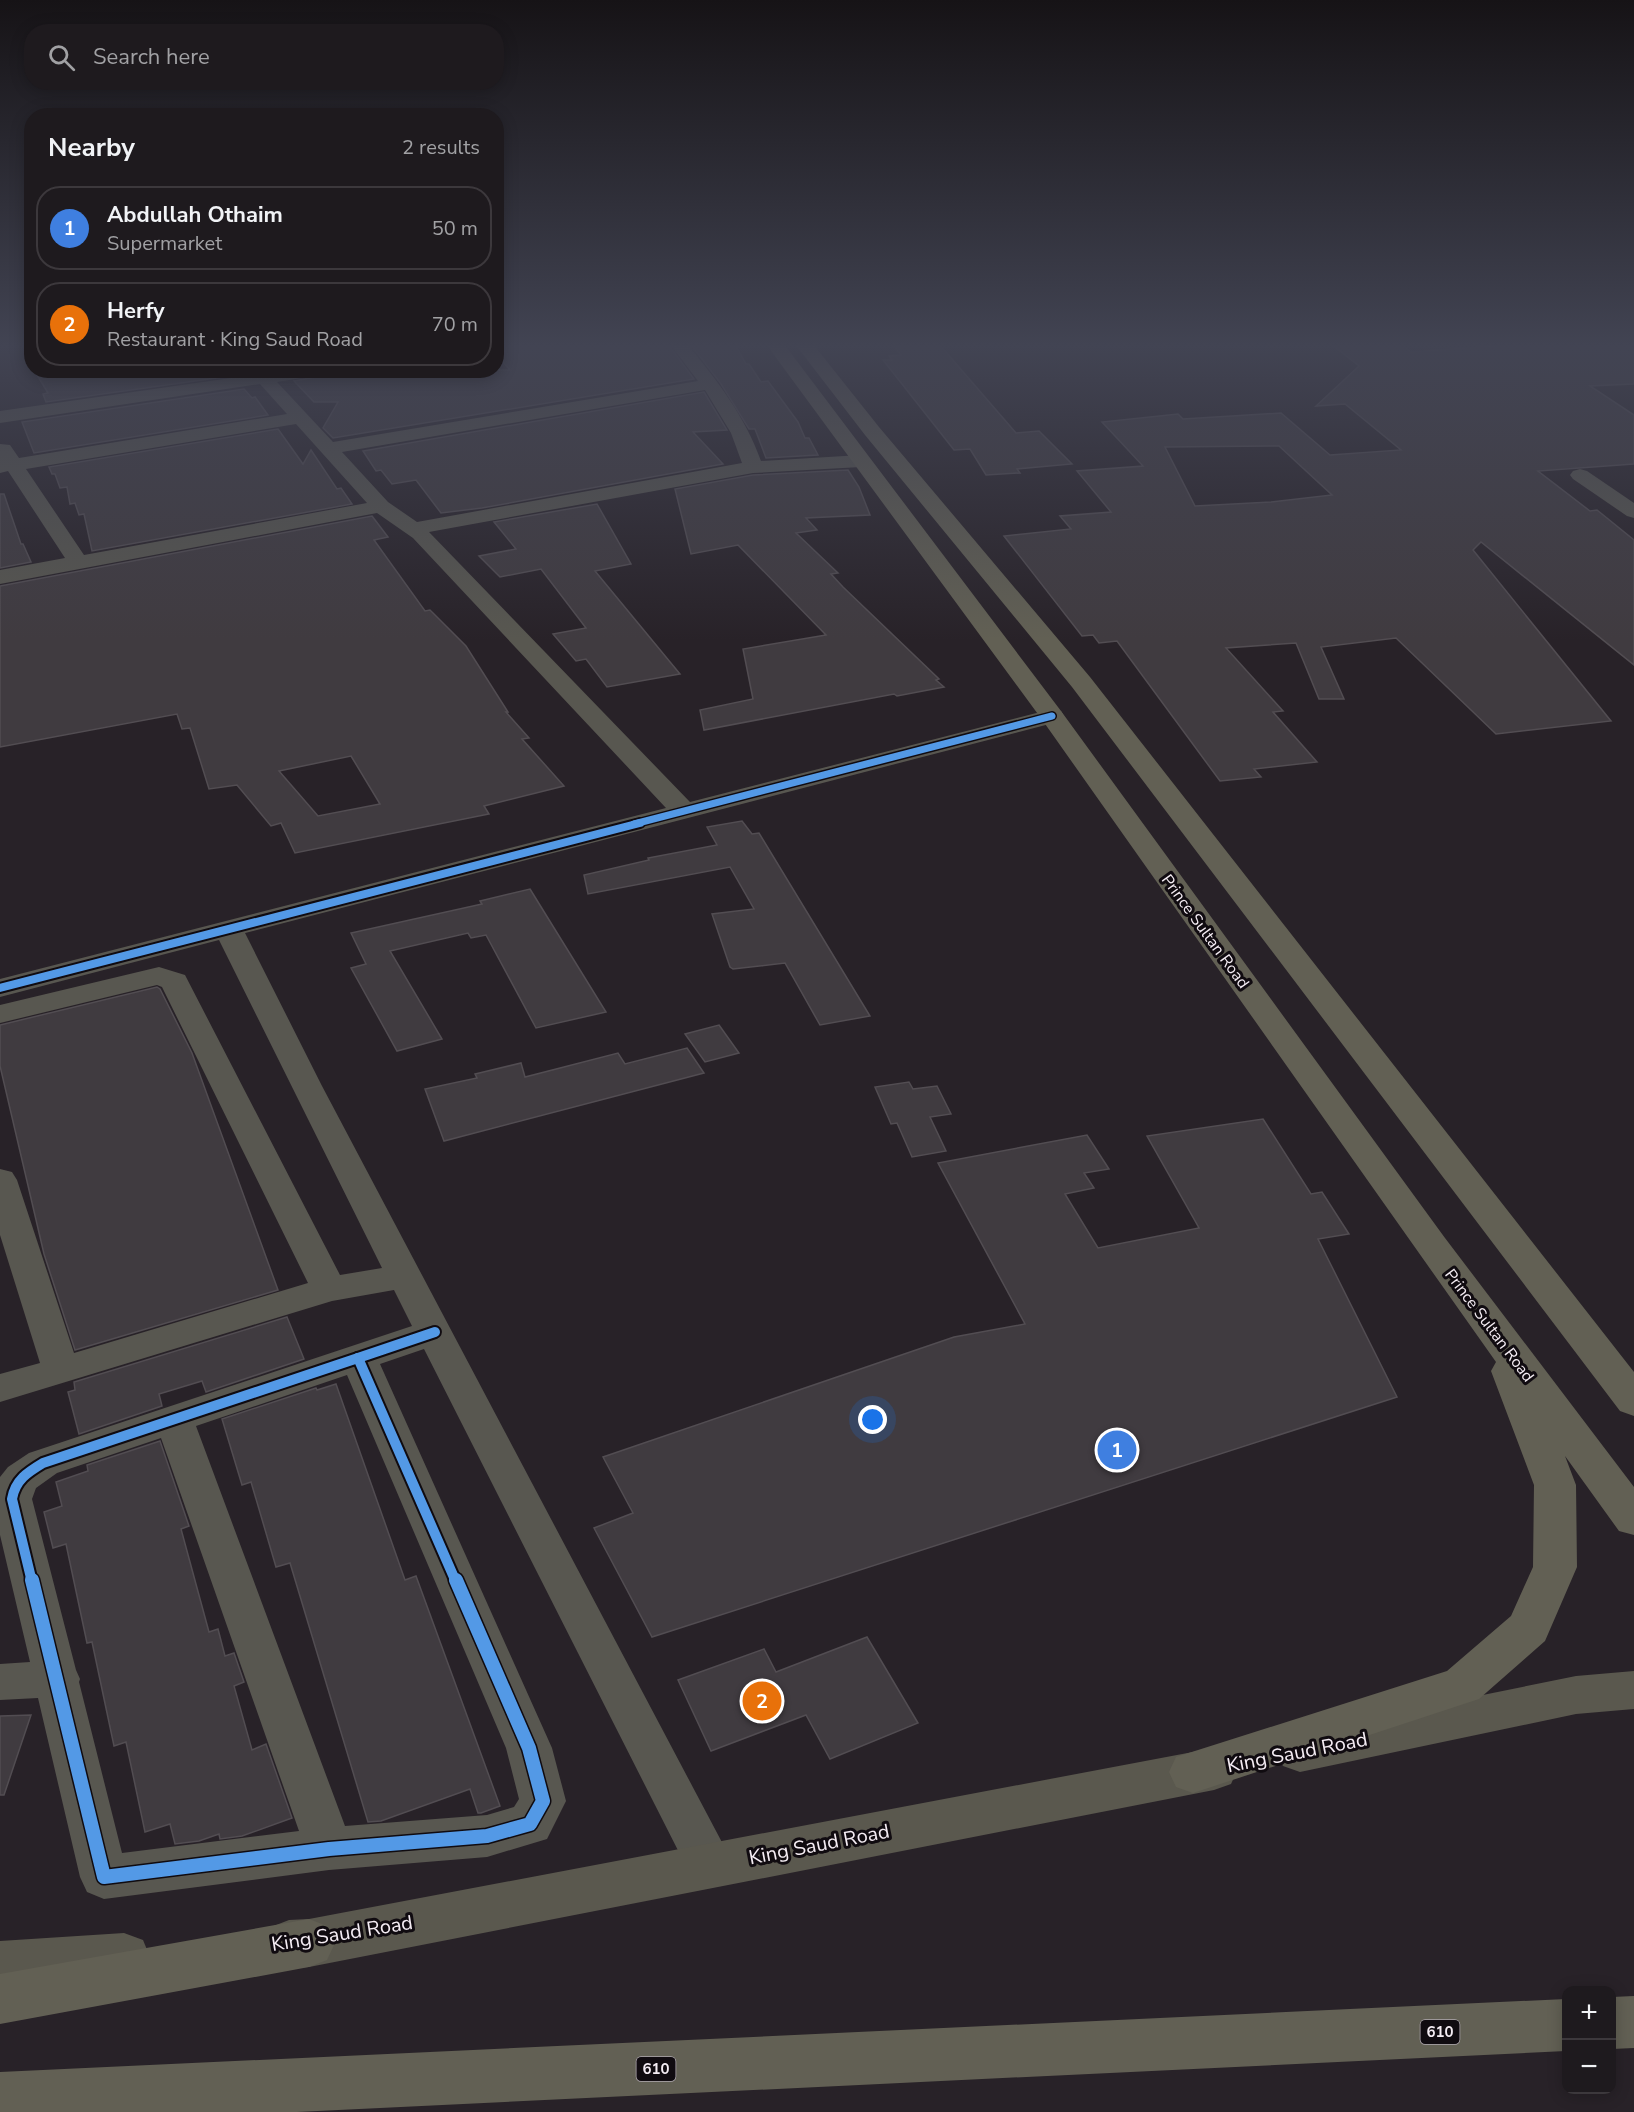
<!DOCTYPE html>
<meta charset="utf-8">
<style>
:root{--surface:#1e1a1e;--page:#2b272b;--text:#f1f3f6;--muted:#a1a1a4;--line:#3c383c;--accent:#0b8043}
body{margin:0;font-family:"Nunito Sans",sans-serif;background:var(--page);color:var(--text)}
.controls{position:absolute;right:18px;bottom:18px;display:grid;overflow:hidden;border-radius:12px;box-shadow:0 3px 15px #0003}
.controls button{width:54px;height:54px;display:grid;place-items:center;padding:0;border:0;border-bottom:2px solid var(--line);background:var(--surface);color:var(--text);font:30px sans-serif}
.you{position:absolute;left:873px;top:1420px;width:21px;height:21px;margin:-15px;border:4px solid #fff;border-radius:50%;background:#1a73e8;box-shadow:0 0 0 9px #1a73e833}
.badge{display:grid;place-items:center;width:39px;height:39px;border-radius:50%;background:var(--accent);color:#fff;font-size:20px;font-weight:700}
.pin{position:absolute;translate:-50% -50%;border:3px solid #fff;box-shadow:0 2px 6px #0006}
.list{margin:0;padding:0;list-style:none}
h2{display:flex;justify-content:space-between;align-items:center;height:78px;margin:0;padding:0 24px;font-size:26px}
h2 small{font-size:20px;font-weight:400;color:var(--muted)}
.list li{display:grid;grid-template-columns:39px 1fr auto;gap:18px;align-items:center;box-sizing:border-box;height:84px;margin:0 12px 12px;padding:0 12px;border:2px solid var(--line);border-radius:24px}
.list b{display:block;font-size:22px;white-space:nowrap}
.list p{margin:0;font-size:20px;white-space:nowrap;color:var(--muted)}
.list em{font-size:20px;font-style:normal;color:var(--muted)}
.icon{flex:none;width:33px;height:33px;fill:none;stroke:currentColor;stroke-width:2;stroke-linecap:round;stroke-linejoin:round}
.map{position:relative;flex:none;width:1634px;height:2112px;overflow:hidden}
.search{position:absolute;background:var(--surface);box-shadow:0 3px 15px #0003;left:24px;top:24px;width:480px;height:66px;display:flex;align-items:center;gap:15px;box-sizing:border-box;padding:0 21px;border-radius:24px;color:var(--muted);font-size:22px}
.panel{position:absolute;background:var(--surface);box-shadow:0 3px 15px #0003;left:24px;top:108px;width:480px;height:270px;border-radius:24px}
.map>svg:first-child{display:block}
</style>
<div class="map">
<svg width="1634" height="2112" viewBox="0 0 1634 2112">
<rect width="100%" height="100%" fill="#282228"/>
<!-- building -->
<g fill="#403b40" stroke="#524d52" stroke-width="1.5" fill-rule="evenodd">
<path d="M517,344h151l26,35 -361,59 -10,-10 15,-26h-24l-20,-21 59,-11h157l-14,-16v-7z"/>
<path d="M735,344l11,20h3l12,18 7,-1 30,41 7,16h4l9,17 -52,3 -11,-29h-6l-28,-45 -30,-39z"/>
<path d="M939,344l77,89 23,-2 33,33 -55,5 3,4 -34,2 -16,-26 -16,1 -71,-90h9l-3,-4 12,-1 -7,-9z"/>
<path d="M1331,344h70l10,8 111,-8h112v40l-44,2 44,29v49l-96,7 52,40 7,-1 37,30v125l-153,-123 -8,8 138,171 -115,13 -100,-96 -75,9 23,52h-25l-23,-56 -70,5 57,63 -10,1 44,50 -63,7 7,8 -41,4 -103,-140 -18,2 -6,-8 -11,1 -78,-100 67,-7 -11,-13 51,-4 -34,-41 66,-5 -41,-44 76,-8 5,5 98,-6 49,42 71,-5 -56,-46 -29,2 43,-40zM1279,446l53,49 -61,7 -76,4 -30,-59z"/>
<path d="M34,370h167l3,6 24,-4 3,4 -185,26 -3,-8 5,-1z"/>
<path d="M244,389l8,9 3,-1 13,18 -234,38 -12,-31z"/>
<path d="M704,392l23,38 -34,2 30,32 -241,44 -41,5 -25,-33 -24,4 -11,-14 -5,1 -13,-20z"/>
<path d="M278,429l25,35 8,-14 26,39 4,-1 11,16 -260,47 -8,-37 -5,1 -4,-12 -5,1 -3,-17 -7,1 -5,-14h-3l-3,-7z"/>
<path d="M848,470l11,17 11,28 -64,3 11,12 -21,3 42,40 -7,1 12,13 96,92 -3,1 8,7 -47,9 -3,-2 -190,36 -4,-20 53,-11 -10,-50 83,-14 -88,-90 -47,9 -16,-65 78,-14z"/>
<path d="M0,494h4l17,50h2l8,18 -31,6z"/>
<path d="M597,504l34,60 -36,7 85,103 -73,13 -21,-28 -10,2 -23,-27 33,-6 -45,-59 -41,8 -21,-21 37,-7 -22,-27z"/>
<path d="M372,516l16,21 -14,3 51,71 5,-1 36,36 42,66h-2l23,26 -7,1 42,47 -80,20 5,8 -194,39 -14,-30 -10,3 -34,-41 -28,4 -19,-61 -8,1 -5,-15 -177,33v-161zM351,756l29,48 -62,12 -39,-45z"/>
<path d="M742,821l10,13 7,-1 111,183 -50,9 -35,-62 -52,6 -3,-2 -18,-53 42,-5 -24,-42 -142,27 -4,-19 65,-15 -1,-2 69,-13 -10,-18z"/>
<path d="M530,889l76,123 -70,16 -50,-93 -15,3 -3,-5 -78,18 52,88 -45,12 -46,-83 15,-4 -15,-31 131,-29 -2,-3z"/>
<path d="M157,987l3,2 32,64 86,237 -203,60 -31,-96 -44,-188v-41z"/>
<path d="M719,1025l20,28 -34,9 -20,-28z"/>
<path d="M687,1048l17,25 -260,68 -19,-52 52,-11 -2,-4 46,-11 4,14 93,-24 7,11z"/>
<path d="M909,1082l4,7 24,-3 14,28 -21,3 16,34 -34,6 -15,-34 -6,1 -16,-37z"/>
<path d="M1263,1119l48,75 11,-2 27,42 -31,5 79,158 -745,240 -58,-109 39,-15 -30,-56 351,-120 71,-13 -87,-161 149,-28 22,34 -25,4 10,15 -29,6 33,54 101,-20 -52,-92z"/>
<path d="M287,1317l17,42 -98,33 -4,-11 -43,13 3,12 -83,28 -11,-42 7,-2 -1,-8z"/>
<path d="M336,1384l69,196 11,-4 84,230 -19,7h-3l-8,-24 -89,32 -13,1 -78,-259 -14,4 -25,-85 -9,3 -20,-66 94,-31 1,2z"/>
<path d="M160,1441l29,85 -8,3 28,103 9,-3 7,27 9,-3 10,29 -10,4 18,64 14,-6 26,74 -50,18 -22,3 -1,-5 -20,7 -24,3 -5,-20 -25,8 -19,-90 -12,4 -22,-104 -5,1 -21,-99 -13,4 -9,-36 18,-6 -6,-24 32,-11 -1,-6z"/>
<path d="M867,1637l51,86 -88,36 -24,-44 -95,36 -33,-71 86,-31 12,23z"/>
<path d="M31,1715l-27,80h-4v-79z"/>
</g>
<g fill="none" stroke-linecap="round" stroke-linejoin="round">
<!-- street -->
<g fill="#585750" fill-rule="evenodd">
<path d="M670,344h17c30,36 58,72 74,117l100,-6 7,2 3,4 -3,4 -7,2 -108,6 -324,59 261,270 362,-93 9,2 3,5 -3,5 -816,212 77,153 412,779 -7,15 -17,7 -17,-7 -269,-531 -44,15 172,384 14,53 -19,38 -60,18 -158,13 -225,29 -17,-7 -7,-15 -42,-179 -38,2v-36l30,-2 -30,-127v-58l8,-10 21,-14 383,-127 -18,-36 -62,11 -332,101v-28l40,-11 -40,-128v-66l12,3 5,8 57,173 234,-70 -146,-296 -5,-2 -157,38v-18l159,-38 26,8 155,300 42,-7 -163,-328 -219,57v-18l666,-171 -253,-270 -36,-25 -377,71v-14l65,-12 -57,-87 -8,2v-29l10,1 9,13 268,-44 -27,-30 -260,39v-12l252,-36 -3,-5h79l-8,5 -43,7 56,60 365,-61zM705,390l26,43 11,30 -325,59 -29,-20 -46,-50zM296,424l71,79 -283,52 -58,-86zM347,1375l159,373 13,51 -5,8 -27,8 -142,11 -149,-400zM161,1438l138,393 -177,22 -43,-171 1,-3 -4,-9 -44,-171 4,-11 21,-15z"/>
<path d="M1580,469l7,2 47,32v15l-7,-2 -54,-37 -3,-4 3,-4z"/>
</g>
<!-- secondary -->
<g fill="#5a584e" fill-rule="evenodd">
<path d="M1634,1671v38l-58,5 -276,58 -17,-6 -7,-14 7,-14 17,-6 276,-56z"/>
<path d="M1214,1748l17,6 7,15 -7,15 -17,6 -905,177 -20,1 -18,-7 -8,-17 8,-17 18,-7 20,-1z"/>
<path d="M124,1933l19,7 7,17 -7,17 -19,7 -124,10v-50z"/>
</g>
<!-- primary -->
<g fill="#626054" fill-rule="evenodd">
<path d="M766,344h18l277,367 384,527 189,249v48l-15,-4 -54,-75 11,29 1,82 -32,74 -66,58 -286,94 -17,-6 -7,-15 7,-15 271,-86 64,-55 22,-49 1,-82 -43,-114 5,-9 -453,-641z"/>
<path d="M795,344h18l66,83 211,250 544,695v44l-14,-5 -548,-724 -207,-252z"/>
<path d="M309,1919l18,7 8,17 -8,17 -18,7 -309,57v-50z"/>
<path d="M1634,1996v52l-22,1v-52z"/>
<path d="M1566,1999v52l-1269,61h-297v-40z"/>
</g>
<!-- cycleway-far3 casing -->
<g stroke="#100b10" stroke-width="10">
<path id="cycleway-far3" d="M634,824l418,-108"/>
</g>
<!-- cycleway-far2 casing -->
<g stroke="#100b10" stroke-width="12">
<path id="cycleway-far2" d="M0,988l640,-165"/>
</g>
<!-- cycleway-far1 casing -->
<g stroke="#100b10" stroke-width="14">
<g id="cycleway-far1">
<path d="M358,1358l98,224"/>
<path d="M358,1358l77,-26"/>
<path d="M32,1582l-20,-83c3,-19 16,-27 31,-36l315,-105"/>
</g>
</g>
<!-- cycleway casing -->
<g stroke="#100b10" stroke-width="17">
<path id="cycleway" d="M32,1580l72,297 225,-28 158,-13 43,-12 13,-23 -14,-53 -73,-168"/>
</g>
<!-- cycleway-far3 -->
<use href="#cycleway-far3" stroke="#5399e6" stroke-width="7"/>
<!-- cycleway-far2 -->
<use href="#cycleway-far2" stroke="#5399e6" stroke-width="8"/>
<!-- cycleway-far1 -->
<use href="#cycleway-far1" stroke="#5399e6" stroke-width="10"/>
<!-- cycleway -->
<use href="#cycleway" stroke="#5399e6" stroke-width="14"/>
</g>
<!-- sky -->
<linearGradient id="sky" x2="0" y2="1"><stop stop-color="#161316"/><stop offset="0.54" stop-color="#424453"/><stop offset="1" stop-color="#424453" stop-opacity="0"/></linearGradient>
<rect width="1634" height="640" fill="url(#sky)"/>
<g text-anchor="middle" stroke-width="6" stroke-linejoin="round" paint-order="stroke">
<!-- shield labels -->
<g fill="#100b10" stroke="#b0a9b0" stroke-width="1.5">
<rect x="1420.5" y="2020" width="39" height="24" rx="4.5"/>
<rect x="636.5" y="2057" width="39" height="24" rx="4.5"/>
</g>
<g font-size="15" font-weight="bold" fill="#f5edf4">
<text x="1440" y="2037">610</text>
<text x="656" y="2074">610</text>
</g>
<!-- street labels -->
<g font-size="16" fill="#f5edf4" stroke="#100b10">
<text transform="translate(1206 931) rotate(54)" y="6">Prince Sultan Road</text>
<text transform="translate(1490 1325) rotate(53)" y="6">Prince Sultan Road</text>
</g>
<!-- near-street labels -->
<g font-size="20" fill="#f5edf4" stroke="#100b10">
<text transform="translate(1297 1752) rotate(-11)" y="7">King Saud Road</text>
<text transform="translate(819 1844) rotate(-11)" y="7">King Saud Road</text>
<text transform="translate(342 1933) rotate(-9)" y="7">King Saud Road</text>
</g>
</g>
</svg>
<div class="controls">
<button>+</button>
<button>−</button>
</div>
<div class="you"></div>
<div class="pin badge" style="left:1117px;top:1450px;background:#3f7fe0">1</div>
<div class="pin badge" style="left:762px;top:1701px;background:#e8710a">2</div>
<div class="search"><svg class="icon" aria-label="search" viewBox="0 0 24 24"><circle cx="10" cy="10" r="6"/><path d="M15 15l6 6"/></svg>Search here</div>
<section class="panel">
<h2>Nearby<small>2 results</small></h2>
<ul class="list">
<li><span class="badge" style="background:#3f7fe0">1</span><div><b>Abdullah Othaim</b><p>Supermarket</p></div><em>50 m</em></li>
<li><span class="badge" style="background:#e8710a">2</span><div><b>Herfy</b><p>Restaurant · King Saud Road</p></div><em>70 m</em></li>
</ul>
</section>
</div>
